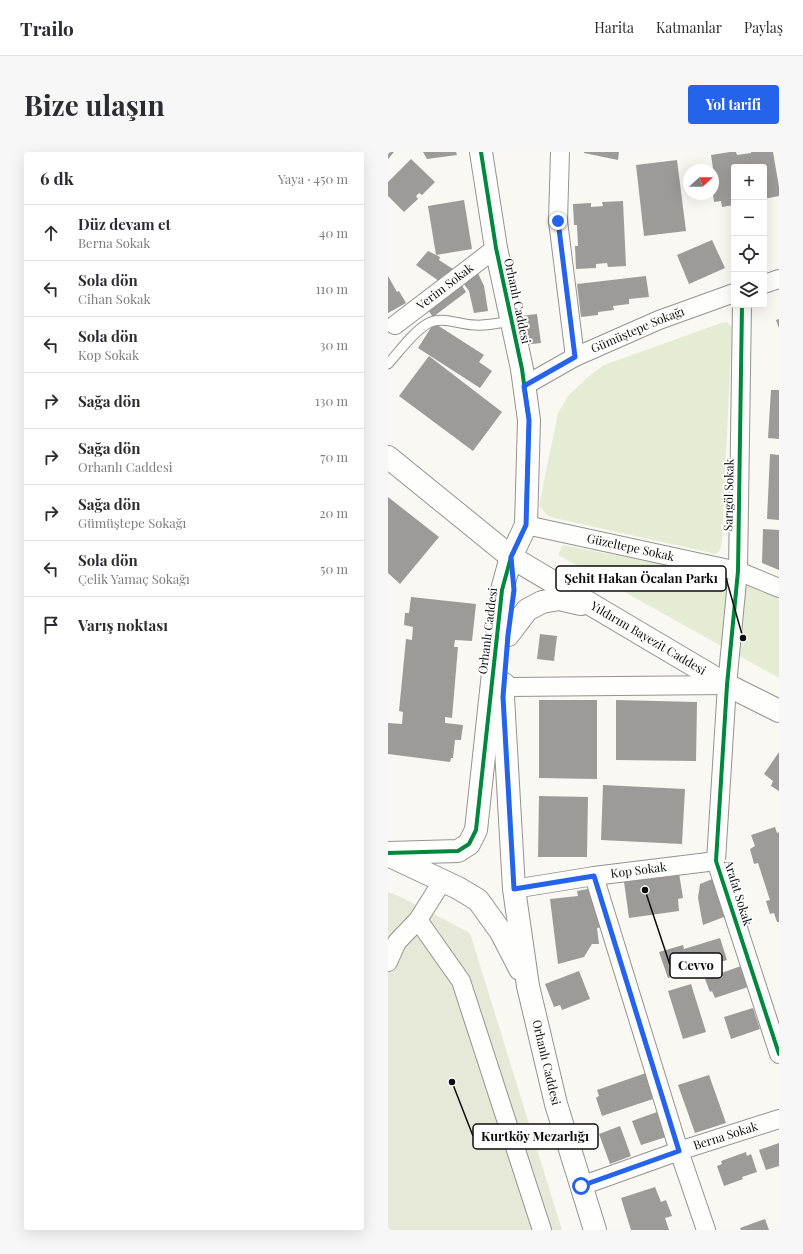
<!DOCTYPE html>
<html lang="tr">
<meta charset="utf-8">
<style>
:root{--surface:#fff;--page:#f7f7f7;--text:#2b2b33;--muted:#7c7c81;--line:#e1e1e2;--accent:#2563eb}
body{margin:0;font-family:"Playfair Display",serif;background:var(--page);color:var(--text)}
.controls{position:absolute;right:12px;top:12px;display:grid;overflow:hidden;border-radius:4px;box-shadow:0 4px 16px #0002}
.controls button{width:36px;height:36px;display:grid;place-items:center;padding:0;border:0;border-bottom:1px solid var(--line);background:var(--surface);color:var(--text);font:20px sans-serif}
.compass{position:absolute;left:295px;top:12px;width:36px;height:36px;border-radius:50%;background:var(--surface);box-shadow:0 4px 16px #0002;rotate:69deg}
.stop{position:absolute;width:12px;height:12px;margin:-9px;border:3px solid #2563eb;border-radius:50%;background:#fff}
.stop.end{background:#2563eb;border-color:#fff;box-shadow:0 1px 4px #0008}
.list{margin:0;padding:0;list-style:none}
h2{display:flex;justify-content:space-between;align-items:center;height:52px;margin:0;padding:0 16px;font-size:17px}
h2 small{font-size:13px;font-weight:400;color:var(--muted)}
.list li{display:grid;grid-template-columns:26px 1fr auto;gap:12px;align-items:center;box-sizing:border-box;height:56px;padding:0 16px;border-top:1px solid var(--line)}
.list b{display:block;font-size:15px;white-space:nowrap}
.list p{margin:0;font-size:13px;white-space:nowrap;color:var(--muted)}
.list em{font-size:13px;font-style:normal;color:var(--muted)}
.icon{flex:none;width:22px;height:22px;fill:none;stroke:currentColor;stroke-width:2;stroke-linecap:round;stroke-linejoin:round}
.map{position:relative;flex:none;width:391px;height:1078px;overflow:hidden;border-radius:4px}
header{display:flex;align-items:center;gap:24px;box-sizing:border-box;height:56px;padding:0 20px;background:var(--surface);border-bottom:1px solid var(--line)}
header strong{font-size:19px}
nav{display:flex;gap:22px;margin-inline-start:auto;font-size:14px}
.intro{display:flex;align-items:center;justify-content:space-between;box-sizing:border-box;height:96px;padding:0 24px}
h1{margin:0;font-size:28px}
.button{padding:10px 18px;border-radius:4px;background:var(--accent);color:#fff;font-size:14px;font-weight:700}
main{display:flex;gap:24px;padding:0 24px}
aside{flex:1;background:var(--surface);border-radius:4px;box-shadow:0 4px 16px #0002}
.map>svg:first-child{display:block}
</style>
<header>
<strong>Trailo</strong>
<nav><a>Harita</a><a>Katmanlar</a><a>Paylaş</a></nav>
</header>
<div class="intro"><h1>Bize ulaşın</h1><a class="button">Yol tarifi</a></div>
<main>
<aside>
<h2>6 dk<small>Yaya · 450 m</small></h2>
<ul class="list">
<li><svg class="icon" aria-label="ahead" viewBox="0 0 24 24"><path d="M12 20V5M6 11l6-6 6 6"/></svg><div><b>Düz devam et</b><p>Berna Sokak</p></div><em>40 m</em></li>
<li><svg class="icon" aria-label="left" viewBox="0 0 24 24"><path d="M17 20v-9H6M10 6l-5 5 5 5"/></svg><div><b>Sola dön</b><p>Cihan Sokak</p></div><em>110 m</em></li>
<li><svg class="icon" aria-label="left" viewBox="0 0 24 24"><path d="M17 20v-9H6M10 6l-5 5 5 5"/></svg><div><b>Sola dön</b><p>Kop Sokak</p></div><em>30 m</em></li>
<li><svg class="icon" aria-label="right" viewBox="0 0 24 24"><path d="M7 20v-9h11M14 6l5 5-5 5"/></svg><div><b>Sağa dön</b></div><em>130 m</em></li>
<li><svg class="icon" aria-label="right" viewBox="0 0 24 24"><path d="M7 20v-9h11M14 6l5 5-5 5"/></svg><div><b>Sağa dön</b><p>Orhanlı Caddesi</p></div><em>70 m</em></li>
<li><svg class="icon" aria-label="right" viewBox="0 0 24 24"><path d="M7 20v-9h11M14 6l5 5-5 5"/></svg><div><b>Sağa dön</b><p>Gümüştepe Sokağı</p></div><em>20 m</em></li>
<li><svg class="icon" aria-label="left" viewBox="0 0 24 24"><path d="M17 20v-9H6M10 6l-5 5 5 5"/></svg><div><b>Sola dön</b><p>Çelik Yamaç Sokağı</p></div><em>50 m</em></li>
<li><svg class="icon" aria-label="arrive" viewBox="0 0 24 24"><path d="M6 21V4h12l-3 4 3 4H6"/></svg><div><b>Varış noktası</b></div></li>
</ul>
</aside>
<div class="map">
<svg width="391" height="1078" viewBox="0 0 391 1078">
<rect width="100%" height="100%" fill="#faf8f2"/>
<!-- green -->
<g fill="#e4edd4">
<path d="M339,170l5,5 -10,215 -2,8 -4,4 -162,-36 -7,-3 -8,-9 19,-93 11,-18 20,-19 15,-11 117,-42z"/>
<path d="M175,393l163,32 53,22v79l-221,-123z"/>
</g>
<!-- cemetery -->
<path fill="#e6e9d8" d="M0,740l13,5 69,36 92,297h-174z"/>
<!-- building -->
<g fill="#9d9b97">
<path d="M0,0h6l-6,7z"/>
<path d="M35,0h33l1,3 -30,4z"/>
<path d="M196,0h35l-1,8 -34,-7z"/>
<path d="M342,0h6l1,3 14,-2v-1h22l6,35v9l-15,3v-32h-30v38l-12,2 -1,-6 -7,1 -1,-8 1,-19 -3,-20z"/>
<path d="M23,7l24,23 -13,13 -3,-2 -3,3 2,3 -14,13 -16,-16v-14z"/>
<path d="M289,8l9,71 -42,5 -8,-71z"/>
<path d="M76,48l8,49 -36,6 -8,-49z"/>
<path d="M235,49l3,65 -18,1 -1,-4 -11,1v4l-20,1 -1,-23h3l-1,-21h-3l-1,-21 18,-1v4l12,-1 -1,-4z"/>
<path d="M324,88l13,28 -36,16 -12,-29z"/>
<path d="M40,99l12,6 -1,3 14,9 -8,7 -1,-1 -5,6 -23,-16z"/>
<path d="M88,117l8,17 4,25 -14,2 -5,-22 -8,-11z"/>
<path d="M0,124l9,16 2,-1 7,12 -18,10z"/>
<path d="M258,124l3,21 -20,2v5l-16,2 1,4 -16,2v3l-17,2 -4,-33z"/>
<path d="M71,129l7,11 -33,25 -8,-11z"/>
<path d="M149,162l4,29 -18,2 -3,-29z"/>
<path d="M391,167v9l-3,-8z"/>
<path d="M46,171l50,32 -5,7 13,9 -12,17 -62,-40z"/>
<path d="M41,204l73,56 -29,39 -74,-55z"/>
<path d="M383,238h8v49l-11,-1z"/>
<path d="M382,302l9,1v65l-12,-1z"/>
<path d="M0,345l51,40 -39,47 -12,-11z"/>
<path d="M375,377l16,1v40l-17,-7z"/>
<path d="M23,445l65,7 -4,37 -17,-1 -1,7h4l-6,71 -7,-1v6l18,2 -2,15h-6l-2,18h-2l-1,4 -62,-8v-31l14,1 1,-12 -4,-1 7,-72 6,1 1,-13 -9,-2 1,-12h4z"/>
<path d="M152,482l17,2 -3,25 -17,-2z"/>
<path d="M151,548h58v79l-58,-1z"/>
<path d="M228,548l81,2 -1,59 -80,-1z"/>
<path d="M391,600v39l-8,-5 2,-5 -9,-7z"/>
<path d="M215,633l82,4 -3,55 -81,-4z"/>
<path d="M151,644l49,1 -1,60h-49z"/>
<path d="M387,675l2,6 2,-1v90h-2l-3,-9 -4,1 -4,-13 4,-1 -12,-37 -4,1 -4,-15 5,-3 -4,-11z"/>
<path d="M291,721l4,25 -5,1 1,12 -50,7 -5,-36z"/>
<path d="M329,725l12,38 -26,10 -5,-27 2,-14z"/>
<path d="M205,736l9,39 -5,1 2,16h-7l-8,13 -26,7 -8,-65 28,-3 -1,-5z"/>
<path d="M332,786l7,22 -59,18 -9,-26 24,-7 1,4z"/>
<path d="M353,814l7,21 -33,11 -3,-7 -2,1 -5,-13z"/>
<path d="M191,819l11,28 -28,11 -2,-5 -6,2 -9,-23z"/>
<path d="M303,832l15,48 -23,7 -15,-48z"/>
<path d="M365,856l7,21 -29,10 -7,-22z"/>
<path d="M258,921l13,24 -57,19 -6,-18 3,-2 -2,-6z"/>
<path d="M321,923l17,48 -31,10 -17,-48z"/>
<path d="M269,960l9,25 -25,8 -9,-24z"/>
<path d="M232,974l11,30 -21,8 -11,-30z"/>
<path d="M391,991v23l-13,4 -7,-20z"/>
<path d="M358,1000l1,4 4,-2 6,18 -15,5 1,2 -19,7 -7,-20 5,-2 -1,-3z"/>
<path d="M267,1035l6,15 5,-2 6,16 -7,2 4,12h-38l-10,-32z"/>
<path d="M377,1067l4,11h-28l-1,-2z"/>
</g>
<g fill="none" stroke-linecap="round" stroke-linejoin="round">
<!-- service casing -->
<g stroke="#949390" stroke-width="11">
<path id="service" d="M0,212c11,-12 25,-32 39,-40 15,-9 32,1 48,1 12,1 24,-2 36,-4"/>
</g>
<!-- minor casing -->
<g stroke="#949390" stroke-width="20">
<g id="minor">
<path d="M172,0l-2,69 17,136"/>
<path d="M376,132l15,-5"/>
<path d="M354,153l-4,266 -11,114 -11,176 63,193"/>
<path id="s1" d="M7,173l101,-77"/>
<path id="s2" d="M136,234l51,-29 84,-37 75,-27"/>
<path id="s3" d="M138,373l212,46 41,17"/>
<path d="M116,535l223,-2"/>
<path d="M206,724l85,275 27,79"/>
<path id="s4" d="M126,737l80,-13 122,-15"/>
<path d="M30,768l43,61 81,249"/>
<path d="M0,810l9,-20 21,-22 25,-40"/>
<path id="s5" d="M193,1034l98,-35 100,-32"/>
</g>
</g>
<!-- tertiary casing -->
<g stroke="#949390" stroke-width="24">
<g id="tertiary">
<path id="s6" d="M0,305l123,100 216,128 52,26"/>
<path d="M120,483l19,-25 15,-8 17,-3 22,5"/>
<path id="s7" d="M116,532l-1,13 11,192 14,97 28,118 39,126"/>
<path d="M0,701l70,-2 11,-7 7,-14 26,-240 9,-33 15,-32 3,-105 -7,-51 -26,-121 -15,-96"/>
<path d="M0,703l70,33 20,12 23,32 19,37"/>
</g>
</g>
<!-- service -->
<use href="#service" stroke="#fefefd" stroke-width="9"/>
<!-- minor -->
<use href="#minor" stroke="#fefefd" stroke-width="18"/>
<!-- tertiary -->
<use href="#tertiary" stroke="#fefefd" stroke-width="22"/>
<!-- cycleway casing -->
<g stroke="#fff" stroke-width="6">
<g id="cycleway">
<path d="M354,153l-4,266 -11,114 -11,176 63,193"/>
<path d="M0,701l70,-2 11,-7 7,-14 26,-240 9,-33 15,-32 3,-105 -7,-51 -26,-121 -15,-96"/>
</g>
</g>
<!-- cycleway -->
<use href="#cycleway" stroke="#00873e" stroke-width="4"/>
</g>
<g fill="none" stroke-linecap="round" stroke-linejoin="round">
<!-- route -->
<path stroke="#2563eb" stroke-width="5" d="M170,69l17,136 -51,29 5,34 -3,105 -15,32 3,33 -6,45 -5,62 11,192 80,-13 85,275 -98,35"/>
</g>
<g text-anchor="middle" stroke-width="4" stroke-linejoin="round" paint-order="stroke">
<!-- street labels -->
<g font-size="12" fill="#0d0d0d" stroke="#fff">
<text dy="4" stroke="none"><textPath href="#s1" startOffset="63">Verim Sokak</textPath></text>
<text transform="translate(129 149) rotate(78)" y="4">Orhanlı Caddesi</text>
<text dy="4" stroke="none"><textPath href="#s2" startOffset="127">Gümüştepe Sokağı</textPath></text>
<text transform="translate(341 343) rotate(-89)" y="4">Sarıgöl Sokak</text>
<text dy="4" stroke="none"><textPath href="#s3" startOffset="107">Güzeltepe Sokak</textPath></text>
<text transform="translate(100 479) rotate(-83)" y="4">Orhanlı Caddesi</text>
<text dy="4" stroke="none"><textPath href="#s6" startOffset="318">Yıldırım Bayezit Caddesi</textPath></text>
<text dy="4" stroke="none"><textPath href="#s4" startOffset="126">Kop Sokak</textPath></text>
<text transform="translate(350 741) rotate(73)" y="4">Arafat Sokak</text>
<text dy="4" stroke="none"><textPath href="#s7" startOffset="382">Orhanlı Caddesi</textPath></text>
<text dy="4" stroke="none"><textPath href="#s5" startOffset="153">Berna Sokak</textPath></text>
</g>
</g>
<!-- callouts -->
<path fill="none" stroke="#0d0d0d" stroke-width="1.5" d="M355 486L338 426M257 738L282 813M64 930L85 984"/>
<g fill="#0d0d0d" stroke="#fff" stroke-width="1.5">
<circle cx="355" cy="486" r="4"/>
<circle cx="257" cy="738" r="4"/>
<circle cx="64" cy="930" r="4"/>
</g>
<g fill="#fff" stroke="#0d0d0d" stroke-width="1.5">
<rect x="168" y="414" width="170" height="25" rx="4"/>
<rect x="282" y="801" width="52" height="25" rx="4"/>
<rect x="85" y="972" width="125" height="25" rx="4"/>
</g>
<g font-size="13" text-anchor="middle" font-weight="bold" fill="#0d0d0d">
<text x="253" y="431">Şehit Hakan Öcalan Parkı</text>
<text x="308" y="818">Cevvo</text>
<text x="147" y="989">Kurtköy Mezarlığı</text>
</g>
</svg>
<div class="controls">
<button>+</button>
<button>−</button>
<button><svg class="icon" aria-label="locate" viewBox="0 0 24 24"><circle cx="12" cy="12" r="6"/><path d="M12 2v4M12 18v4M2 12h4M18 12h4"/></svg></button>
<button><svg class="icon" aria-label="layers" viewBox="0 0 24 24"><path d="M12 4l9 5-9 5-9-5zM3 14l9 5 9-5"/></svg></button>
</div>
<svg class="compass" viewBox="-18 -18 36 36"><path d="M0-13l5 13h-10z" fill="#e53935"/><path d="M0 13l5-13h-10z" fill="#7c7c81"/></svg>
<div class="stop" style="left:193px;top:1034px"></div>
<div class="stop end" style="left:170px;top:69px"></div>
</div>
</main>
